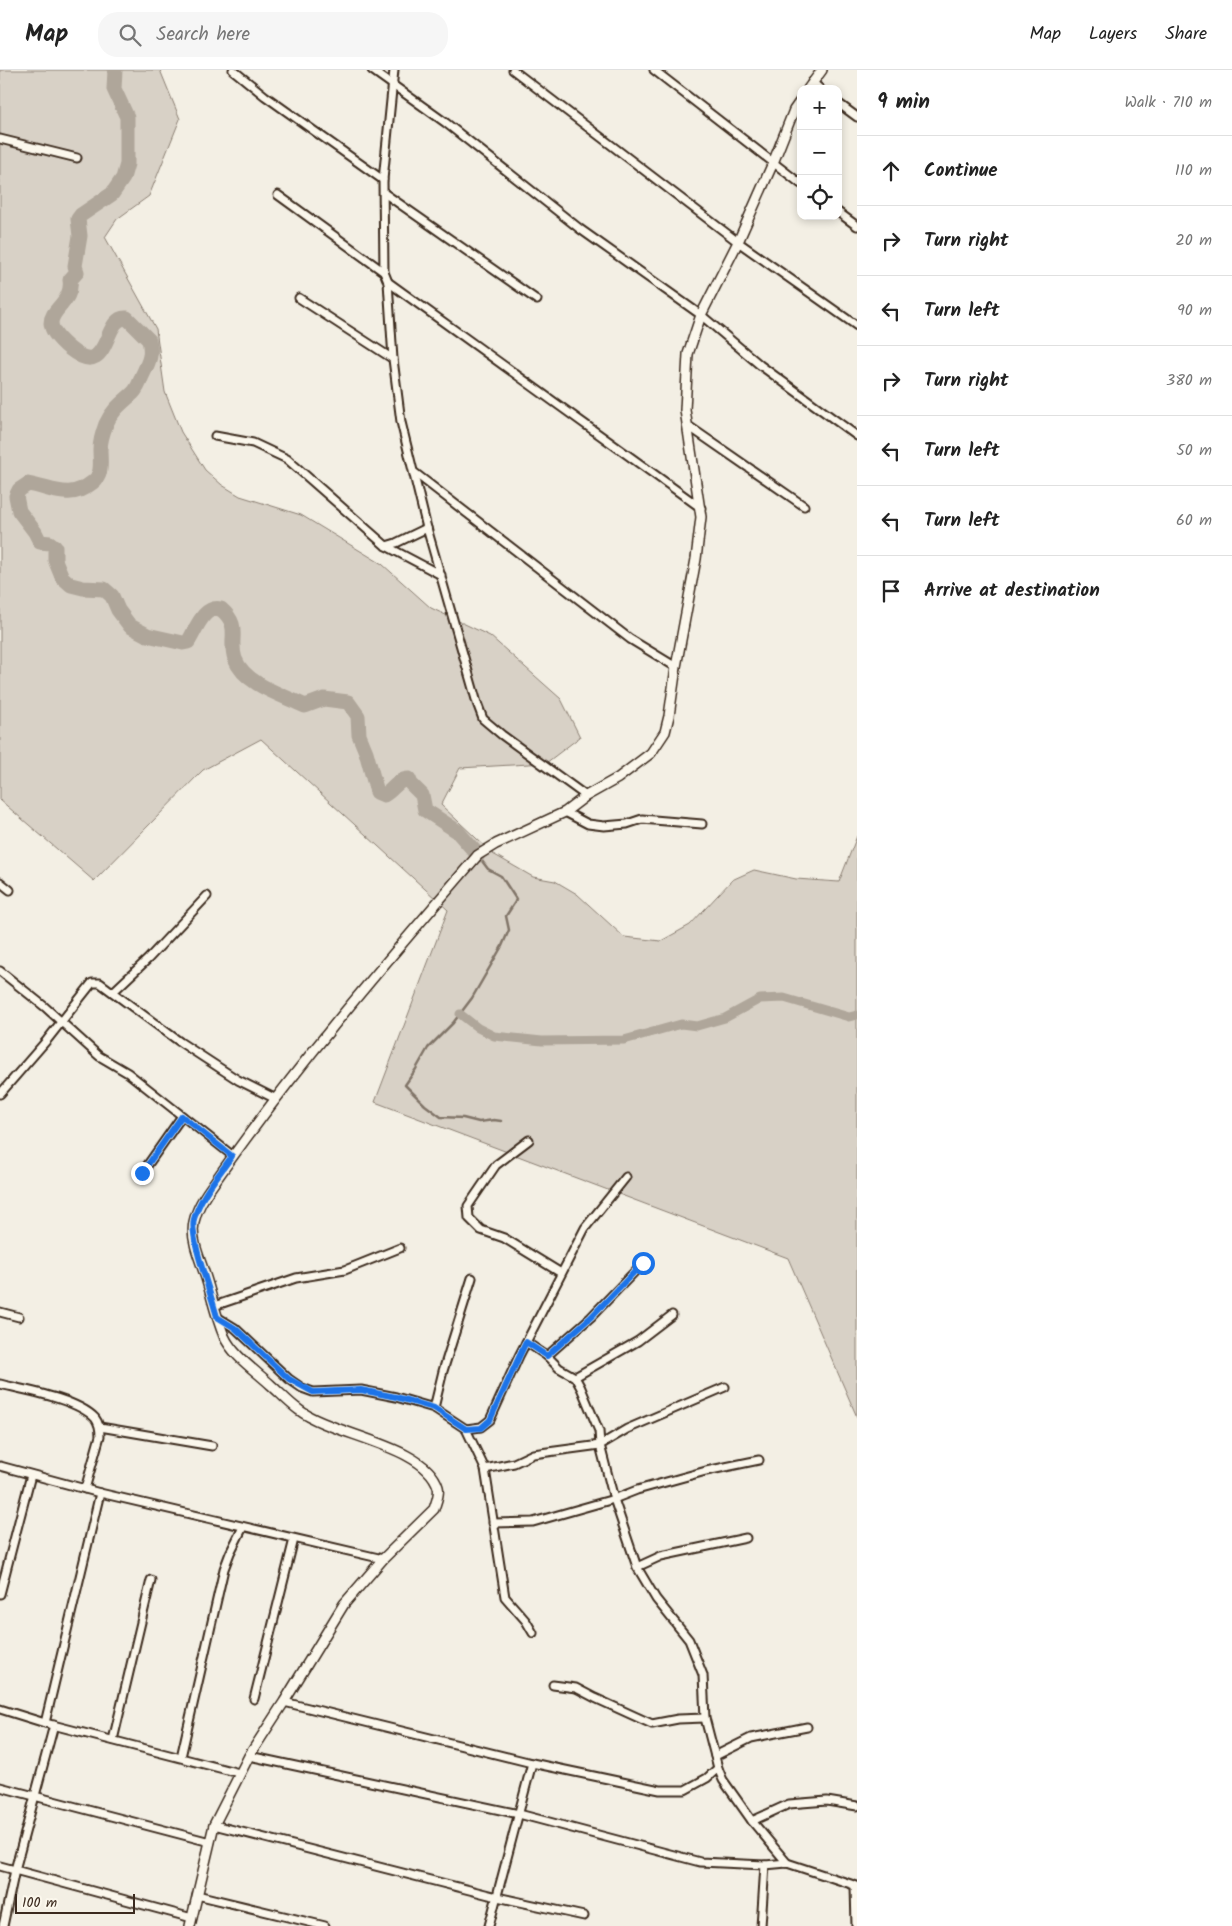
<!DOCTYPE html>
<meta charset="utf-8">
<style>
:root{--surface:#fff;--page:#f6f6f6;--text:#222;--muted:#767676;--line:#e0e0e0}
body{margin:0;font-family:Kalam,sans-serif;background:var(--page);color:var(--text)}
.controls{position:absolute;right:15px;top:15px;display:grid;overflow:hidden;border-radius:10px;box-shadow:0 2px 8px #0003}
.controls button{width:45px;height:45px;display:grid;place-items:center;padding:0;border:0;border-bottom:1px solid var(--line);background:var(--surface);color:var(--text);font:25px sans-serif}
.scale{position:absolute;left:15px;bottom:12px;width:120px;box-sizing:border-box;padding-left:5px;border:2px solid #3b2a1e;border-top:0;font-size:14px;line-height:18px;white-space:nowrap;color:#3b2a1e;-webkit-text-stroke:4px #fbf7ec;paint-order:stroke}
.stop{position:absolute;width:15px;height:15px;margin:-11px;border:4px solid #1a73e8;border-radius:50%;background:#fff}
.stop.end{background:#1a73e8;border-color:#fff;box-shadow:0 1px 5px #0008}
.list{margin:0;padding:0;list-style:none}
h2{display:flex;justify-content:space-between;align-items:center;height:65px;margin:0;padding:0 20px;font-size:21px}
h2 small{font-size:16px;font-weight:400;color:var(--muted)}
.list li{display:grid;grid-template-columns:32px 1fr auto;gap:15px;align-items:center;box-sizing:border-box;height:70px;padding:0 20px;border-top:1px solid var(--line)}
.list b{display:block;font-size:19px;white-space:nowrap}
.list em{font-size:16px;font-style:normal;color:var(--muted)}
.icon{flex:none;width:28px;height:28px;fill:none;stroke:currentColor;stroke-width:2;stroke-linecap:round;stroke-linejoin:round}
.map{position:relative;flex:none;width:857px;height:1856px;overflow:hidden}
header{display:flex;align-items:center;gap:30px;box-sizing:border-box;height:70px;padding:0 25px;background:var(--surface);border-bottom:1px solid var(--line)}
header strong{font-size:24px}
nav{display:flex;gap:28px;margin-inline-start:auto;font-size:18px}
.search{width:350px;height:45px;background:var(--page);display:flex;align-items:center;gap:12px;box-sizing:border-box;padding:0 18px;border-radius:20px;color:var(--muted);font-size:19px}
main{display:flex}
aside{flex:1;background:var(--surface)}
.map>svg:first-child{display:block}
</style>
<header>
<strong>Map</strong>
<div class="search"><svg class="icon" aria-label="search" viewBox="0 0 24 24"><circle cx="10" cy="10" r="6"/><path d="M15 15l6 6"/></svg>Search here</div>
<nav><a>Map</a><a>Layers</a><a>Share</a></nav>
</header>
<main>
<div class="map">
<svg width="857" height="1856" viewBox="0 0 857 1856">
<rect width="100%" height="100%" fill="#f3efe4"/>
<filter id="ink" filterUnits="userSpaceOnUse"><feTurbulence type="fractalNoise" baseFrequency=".02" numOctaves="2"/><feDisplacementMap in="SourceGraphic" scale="10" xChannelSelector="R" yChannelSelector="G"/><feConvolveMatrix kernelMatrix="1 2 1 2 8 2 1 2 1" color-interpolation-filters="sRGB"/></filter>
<g filter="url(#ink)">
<!-- green -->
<path fill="#d8d1c6" stroke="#8a7e72" d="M0,0h160l20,49 -31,77 -32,23 -12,18 51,92 9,63 16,40 24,38 17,15 18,11 61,19 81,49 49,44 59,28 71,63 19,38 -34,26 -86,5 -19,37 52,49 40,23 22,4 22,13 47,43 37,4 29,-16 42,-45 22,-10 42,9 43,3 18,-46v581l-69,-159 -413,-156 73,-192 -187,-171 -58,31 -109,111 -94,-81z"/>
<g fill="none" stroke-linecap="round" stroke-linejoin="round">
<!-- stream -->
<path stroke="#817468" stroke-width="2.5" d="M479,787l9,12 13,7 15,23 -1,3 -9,14 3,14 -7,16 -30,52 -19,25 -25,25 -12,21 -11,16 20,20 16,12 22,1 16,4 15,-2 7,1"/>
<!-- canal -->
<path stroke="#afa69a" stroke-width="9" d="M460,944l18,14 16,8 48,5 82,-1 57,-16 16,2 28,-8 35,-19 24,-1 65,19 8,-2"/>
<!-- river -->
<path stroke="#afa69a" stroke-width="15" d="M115,0l-1,19 13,28v47l-4,14 -11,16 -31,21 -3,4 2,17 -5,30 2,6 -7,8c5,31 -45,32 0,69 41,33 32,-34 57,-31l22,22c4,16 -1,23 -7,36 -2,6 -4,12 -9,17 -11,10 -21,17 -27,31 -3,8 -6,17 -6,26 0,11 3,25 -7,32 -24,19 -38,7 -65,2l-9,6 -3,6 3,15 16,21 5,10 10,1 5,4v13l7,17 9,8 12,3 21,1 8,7 6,14 12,16 17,9 36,8 5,-1c8,-12 15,-37 33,-33 21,18 7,29 14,50 10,26 48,36 70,47l19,-7 24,3 10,14 1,19 7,17 11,40 7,3c10,-5 13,-16 25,-16l2,5 11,11 3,15 32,21 21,24"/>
<!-- minor casing -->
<g stroke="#3b2a1e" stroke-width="11">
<g id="minor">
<path d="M233,0l32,26 118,84"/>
<path d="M372,0l74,53 134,106 121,86 59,50 97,71"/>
<path d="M394,0l-11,110 1,92 4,10 5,77 8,63 26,106 50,175 6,16 19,16 84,61"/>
<path d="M513,0l225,172 119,84"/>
<path d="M654,0l147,114"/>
<path d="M812,12l8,7"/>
<path d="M838,33l19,14"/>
<path d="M0,69l77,19"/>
<path d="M384,123l153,107"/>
<path d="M278,125l106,77"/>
<path d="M838,142l19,14"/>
<path d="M388,212l313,226"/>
<path d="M299,228l94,61"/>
<path d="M687,355l117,81"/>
<path d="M215,366l38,7 34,16 99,87 55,29"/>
<path d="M415,403l215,166 46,28"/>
<path d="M386,476l10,-3 31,-15"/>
<path d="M565,742l23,12 16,2 23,-2 15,-5 60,5"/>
<path d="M0,812l10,8"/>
<path d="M0,901l45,36 54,49 29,17 105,83"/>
<path d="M113,922l35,-33 59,-63"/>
<path d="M0,1024l47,-54 45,-57h8l80,59 58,38 38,19"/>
<path d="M529,1070l-33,25 -28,41 1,12 12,12 23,8 57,35"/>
<path d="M142,1103l40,-57"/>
<path d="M214,1236l82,-28 49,-8 55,-22"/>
<path d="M0,1242l19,5"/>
<path d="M217,1247l18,11 54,51 13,9 11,4 48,-2 35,7 38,11 32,21 19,40 20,128 21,24 7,12"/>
<path d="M526,1272l21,14 12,12 16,9 6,11 18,43 1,14 14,54 23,68 19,32 33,41 14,35 2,43 13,50 5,12 29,41 35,42"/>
<path d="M547,1286l44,-39 52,-54"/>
<path d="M575,1307l63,-36 34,-26"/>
<path d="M0,1314c25,6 77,15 95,34 4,5 5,11 5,18l-15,53"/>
<path d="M434,1338l9,-37 29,-93"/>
<path d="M100,1357l112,19"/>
<path d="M466,1359l15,-2 9,-7 29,-64 66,-128 41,-51"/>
<path d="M0,1396l100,27 283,66"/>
<path d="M485,1399l29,-6 19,-9 67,-9 27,-16 98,-42"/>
<path d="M493,1453l40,-1 81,-23 23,-9 69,-19 53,-11"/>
<path d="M637,1497l24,-11 85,-18"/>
<path d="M0,1524l31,-119"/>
<path d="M553,1615l23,3 19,10 57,26 26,-5 27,-1"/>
<path d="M254,1629l40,-160"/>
<path d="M284,1632l248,61 128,27h25l22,-12 11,-10"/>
<path d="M0,1639l45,14 194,50"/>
<path d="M45,1653l55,-230"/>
<path d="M113,1670l38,-160"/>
<path d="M249,1686l270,58 181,48 65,3 22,-2 70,23"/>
<path d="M715,1686l36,-18 56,-11"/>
<path d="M181,1687l43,-188 6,-16 13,-26"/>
<path d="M0,1717l210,55"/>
<path d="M752,1751l37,-17 38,-3 30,5"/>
<path d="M214,1755l283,72 87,19"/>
<path d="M0,1796l192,52"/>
<path d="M855,1816l1,40"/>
<path d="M197,1825l128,31"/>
<path d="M3,1856l12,-56 39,-145"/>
<path d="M489,1856l43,-163"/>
<path d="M761,1856l4,-61"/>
</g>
</g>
<!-- secondary casing -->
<g stroke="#3b2a1e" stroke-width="12">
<g id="secondary">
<path d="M808,19l14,-19"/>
<path d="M190,1856l24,-101 35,-69 35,-54 60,-98 39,-45 51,-50c2,-7 6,-15 4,-22 -12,-42 -107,-52 -139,-77 -10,-7 -19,-17 -28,-25 -16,-15 -38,-29 -47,-49 -8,-19 -12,-39 -18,-58 -12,-37 -22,-50 1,-85 82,-119 177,-229 271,-338l18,-11 69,-32 21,-16 32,-18 33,-25 14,-21 4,-16 7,-49 20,-108 5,-42 -16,-107 3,-56 13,-39 37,-73 35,-79 21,-53 7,-10"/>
</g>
</g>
<!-- minor -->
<use href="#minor" stroke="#fbf7ec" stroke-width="7"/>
<!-- secondary -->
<use href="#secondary" stroke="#fbf7ec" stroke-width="9"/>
</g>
</g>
<g fill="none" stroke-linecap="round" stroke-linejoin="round" filter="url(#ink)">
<!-- route -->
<path stroke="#1a73e8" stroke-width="6" d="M142,1103l40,-57 50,40c-13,19 -32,40 -38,63 -5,18 18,77 23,98l18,11 54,51 24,13 48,-2 35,7 38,11 32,21 15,-1 9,-8 36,-78 21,14 44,-39 52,-54"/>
</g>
</svg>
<div class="controls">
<button>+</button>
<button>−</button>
<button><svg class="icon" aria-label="locate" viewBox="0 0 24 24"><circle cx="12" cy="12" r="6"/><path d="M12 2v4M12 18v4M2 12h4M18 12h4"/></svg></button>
</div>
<div class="scale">100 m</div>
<div class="stop" style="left:643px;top:1193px"></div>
<div class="stop end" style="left:142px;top:1103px"></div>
</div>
<aside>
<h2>9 min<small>Walk · 710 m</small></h2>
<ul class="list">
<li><svg class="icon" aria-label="ahead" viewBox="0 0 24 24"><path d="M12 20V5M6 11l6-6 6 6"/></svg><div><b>Continue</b></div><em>110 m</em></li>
<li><svg class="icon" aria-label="right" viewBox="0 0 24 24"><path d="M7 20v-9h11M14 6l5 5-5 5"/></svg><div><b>Turn right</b></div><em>20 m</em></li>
<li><svg class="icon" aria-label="left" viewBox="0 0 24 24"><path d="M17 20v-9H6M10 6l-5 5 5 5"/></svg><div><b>Turn left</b></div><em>90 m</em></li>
<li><svg class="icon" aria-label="right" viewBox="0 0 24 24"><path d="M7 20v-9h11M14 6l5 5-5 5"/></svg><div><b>Turn right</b></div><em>380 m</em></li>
<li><svg class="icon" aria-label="left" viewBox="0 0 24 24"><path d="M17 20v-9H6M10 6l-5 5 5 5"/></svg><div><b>Turn left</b></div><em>50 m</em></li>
<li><svg class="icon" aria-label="left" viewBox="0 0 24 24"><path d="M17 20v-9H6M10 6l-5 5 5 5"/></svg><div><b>Turn left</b></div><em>60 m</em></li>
<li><svg class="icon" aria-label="arrive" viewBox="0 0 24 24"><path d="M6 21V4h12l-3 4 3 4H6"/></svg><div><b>Arrive at destination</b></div></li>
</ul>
</aside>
</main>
